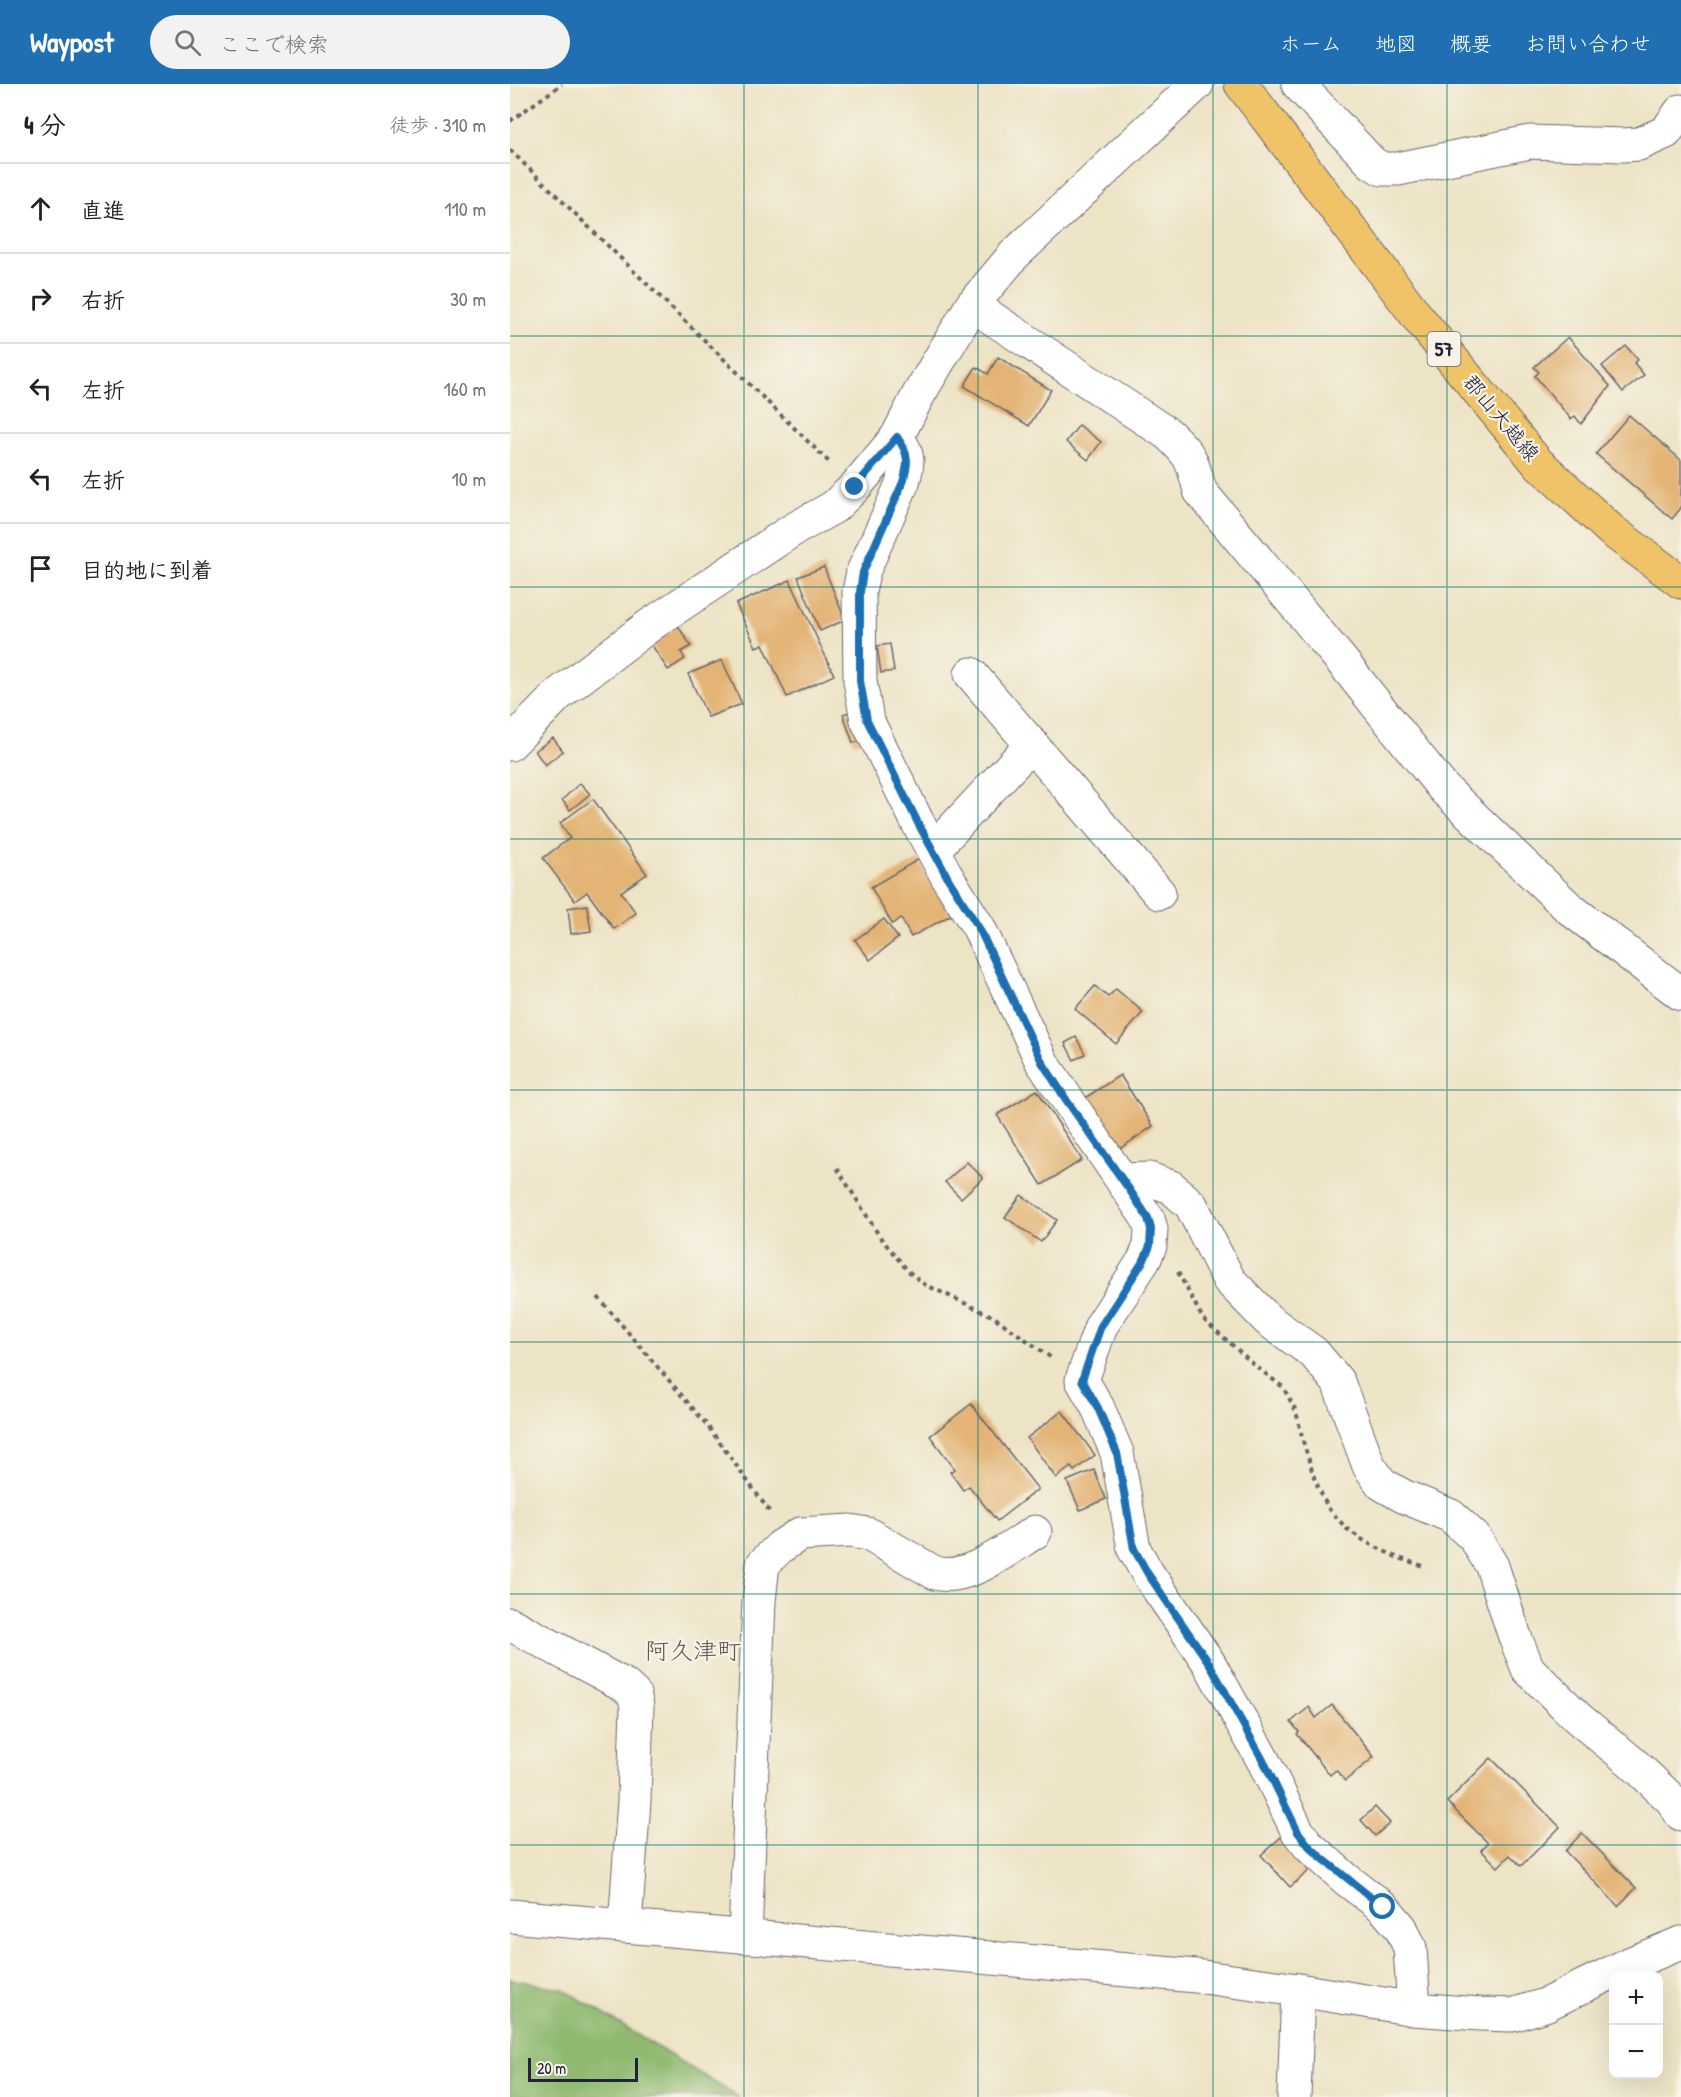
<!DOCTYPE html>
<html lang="ja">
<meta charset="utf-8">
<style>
:root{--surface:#fff;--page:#f2f2f2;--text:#222;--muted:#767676;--line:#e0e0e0;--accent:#1f6fb2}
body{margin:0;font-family:"Patrick Hand","Klee One",sans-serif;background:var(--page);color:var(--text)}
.controls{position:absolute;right:18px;bottom:18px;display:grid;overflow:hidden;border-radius:12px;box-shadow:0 6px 24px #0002}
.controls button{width:54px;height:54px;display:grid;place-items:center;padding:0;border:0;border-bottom:2px solid var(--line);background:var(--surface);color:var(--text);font:30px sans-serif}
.scale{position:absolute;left:18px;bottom:15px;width:110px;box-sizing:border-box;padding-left:6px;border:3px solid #22223b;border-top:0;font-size:16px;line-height:21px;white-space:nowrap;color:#22223b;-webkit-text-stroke:4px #f7f3e8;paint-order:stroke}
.stop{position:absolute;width:18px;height:18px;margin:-14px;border:4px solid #1f6fb2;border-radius:50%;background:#fff}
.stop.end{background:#1f6fb2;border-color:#fff;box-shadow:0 2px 6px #0008}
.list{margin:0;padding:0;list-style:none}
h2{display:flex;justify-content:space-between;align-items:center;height:78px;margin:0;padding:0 24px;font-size:26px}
h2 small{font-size:20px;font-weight:400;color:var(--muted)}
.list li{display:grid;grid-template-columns:39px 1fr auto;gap:18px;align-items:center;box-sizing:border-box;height:90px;padding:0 24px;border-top:2px solid var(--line)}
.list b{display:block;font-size:22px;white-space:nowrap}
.list em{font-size:20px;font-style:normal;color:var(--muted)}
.icon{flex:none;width:33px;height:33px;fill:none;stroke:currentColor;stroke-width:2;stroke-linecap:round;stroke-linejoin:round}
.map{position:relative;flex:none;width:1171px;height:2013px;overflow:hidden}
header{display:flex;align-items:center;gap:36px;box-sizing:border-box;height:84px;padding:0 30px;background:var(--accent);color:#fff}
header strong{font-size:28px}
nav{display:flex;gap:33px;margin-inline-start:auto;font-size:21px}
.search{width:420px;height:54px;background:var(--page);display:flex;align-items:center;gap:15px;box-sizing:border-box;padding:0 21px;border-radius:33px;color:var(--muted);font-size:22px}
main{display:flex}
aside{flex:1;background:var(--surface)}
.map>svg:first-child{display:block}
</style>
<header>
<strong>Waypost</strong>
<div class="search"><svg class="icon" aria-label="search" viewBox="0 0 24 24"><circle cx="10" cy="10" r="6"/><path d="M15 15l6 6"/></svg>ここで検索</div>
<nav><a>ホーム</a><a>地図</a><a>概要</a><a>お問い合わせ</a></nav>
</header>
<main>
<aside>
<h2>4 分<small>徒歩 · 310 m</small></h2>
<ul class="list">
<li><svg class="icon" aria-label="ahead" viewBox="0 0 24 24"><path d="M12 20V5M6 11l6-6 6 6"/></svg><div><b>直進</b></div><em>110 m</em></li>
<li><svg class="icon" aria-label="right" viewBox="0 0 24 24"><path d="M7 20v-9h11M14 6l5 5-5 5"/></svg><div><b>右折</b></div><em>30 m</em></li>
<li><svg class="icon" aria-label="left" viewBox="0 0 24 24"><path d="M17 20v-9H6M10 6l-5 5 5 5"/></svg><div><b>左折</b></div><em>160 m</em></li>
<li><svg class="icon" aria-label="left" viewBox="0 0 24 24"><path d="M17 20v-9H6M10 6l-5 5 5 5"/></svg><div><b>左折</b></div><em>10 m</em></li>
<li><svg class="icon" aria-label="arrive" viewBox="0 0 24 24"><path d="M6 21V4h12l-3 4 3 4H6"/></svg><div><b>目的地に到着</b></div></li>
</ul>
</aside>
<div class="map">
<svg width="1171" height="2013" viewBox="0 0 1171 2013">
<rect width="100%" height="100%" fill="#f7f3e8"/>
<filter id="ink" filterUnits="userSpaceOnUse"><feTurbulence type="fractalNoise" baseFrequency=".0167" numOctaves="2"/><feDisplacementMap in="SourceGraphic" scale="12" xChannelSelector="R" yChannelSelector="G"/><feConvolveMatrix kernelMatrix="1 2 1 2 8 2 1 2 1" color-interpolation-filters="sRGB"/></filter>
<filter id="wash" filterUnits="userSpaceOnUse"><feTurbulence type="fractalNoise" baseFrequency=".008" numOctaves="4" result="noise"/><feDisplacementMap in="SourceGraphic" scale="24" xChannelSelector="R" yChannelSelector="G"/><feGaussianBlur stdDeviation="1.35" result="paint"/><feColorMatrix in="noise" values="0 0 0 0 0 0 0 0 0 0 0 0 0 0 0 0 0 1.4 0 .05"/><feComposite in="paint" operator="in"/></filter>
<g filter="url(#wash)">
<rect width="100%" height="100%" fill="#ede3c5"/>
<!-- forest -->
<path fill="#8fb970" stroke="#586e56" stroke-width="1.5" d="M0,1895l53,10 175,108h-228z"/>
<g id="blocks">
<!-- building -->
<g fill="#e3b475">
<path d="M1058,253l42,49 -29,38 -6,-8 -4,3 -36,-43 4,-4 -5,-5z"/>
<path d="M1116,262l12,14 -4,3 10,12 -21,17 -21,-26z"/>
<path d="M488,273l53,33 -22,36 -65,-40 12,-19 12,7z"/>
<path d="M1119,331l52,45v48l-9,11 -76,-65z"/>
<path d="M569,341l22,17 -13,18 -22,-18z"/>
<path d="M314,483l21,53 -25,11 -22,-54z"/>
<path d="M280,496l44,95 -47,22 -24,-53 -7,3 -20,-43z"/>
<path d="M168,542l13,20 -10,6 4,7 -17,11 -17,-26z"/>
<path d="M380,560l4,27 -13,2 -4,-27z"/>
<path d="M212,576l20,44 -34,13 -20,-43z"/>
<path d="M350,625l9,30 -16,4 -10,-29z"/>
<path d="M43,654l10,13 -18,14 -10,-14z"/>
<path d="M70,699l10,11 -20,16 -8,-10z"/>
<path d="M83,715l54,75 -26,18 15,21 -22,16 -27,-37 -12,9 -32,-43 27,-20 -10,-15z"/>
<path d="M409,775l32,56 -40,22 -10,-19 -9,6 -21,-37z"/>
<path d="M77,821l4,26 -20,3 -3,-26z"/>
<path d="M374,835l14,19 -28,22 -15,-20z"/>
<path d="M585,902l13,11 8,-8 27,23 -27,32 -41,-35z"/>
<path d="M566,953l9,17 -11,6 -9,-17z"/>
<path d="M610,991l33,51 -35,24 -33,-52z"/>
<path d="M527,1006l45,70 -40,25 -45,-70z"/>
<path d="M457,1078l16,16 -22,20 -16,-16z"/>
<path d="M511,1111l36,25 -16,22 -36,-25z"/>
<path d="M461,1320l67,85 -41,32 -28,-35 -6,4 -13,-18 5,-3 -25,-33z"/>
<path d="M552,1327l33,44 -21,16 -3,-4 -15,11 -29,-40z"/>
<path d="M584,1386l12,29 -26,11 -13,-29z"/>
<path d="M822,1621l42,52 -29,24 -9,-11 -6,5 -33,-41 2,-2 -8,-10 18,-15 7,11z"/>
<path d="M981,1674l69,69 -39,39 -11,-11 -12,12 -17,-17 7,-7 -41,-41z"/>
<path d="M865,1723l15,16 -15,13 -14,-16z"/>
<path d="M1072,1749l54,55 -18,18 -53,-55z"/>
<path d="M771,1753l29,33 -20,17 -29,-32z"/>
</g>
</g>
</g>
<g filter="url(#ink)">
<use href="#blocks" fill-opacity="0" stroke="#69666b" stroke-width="1.5"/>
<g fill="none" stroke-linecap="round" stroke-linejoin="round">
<!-- minor casing -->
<g stroke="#69666b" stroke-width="35">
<g id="minor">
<path d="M788,0l74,79 10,6h16l132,-27 93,3 16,-1 27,-12 15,-21"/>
<path d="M462,221l196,129c24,22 24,26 32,57l141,169 102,128 126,120 112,86"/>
<path d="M387,353c12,17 12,25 6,45l-40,90 -4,20 1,89 7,39 51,103 31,57 30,48 63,134 106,157 3,10 -1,17 -6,14 -43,66 -19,54 16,28 19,45 17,96 14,25 61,89 55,99 34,70 11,14 38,34 36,27 18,21 9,20 4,61"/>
<path d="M461,590l188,219"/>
<path d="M0,660l49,-50 91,-69 141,-94 43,-24 21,-20 42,-50 22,-43 53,-89 42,-50 183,-171"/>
<path d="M423,766l99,-106"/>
<path d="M612,1096l27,-1 22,8 20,18 38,75 39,40 46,33 24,29 31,84 13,18 21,12 48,20 24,22 17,28 23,71 13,32 51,50 55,45 38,36 9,14"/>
<path d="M0,1540l114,61 10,9 3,12 -3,95 -9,125 571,50 102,14 116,19 66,5 32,1 33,-10 84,-41 52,-21"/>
<path d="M0,1832l115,10"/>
<path d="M235,1853l14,-336 4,-37 17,-17 20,-13 50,-3 18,3 67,39c33,9 74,-25 100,-41"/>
<path d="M784,2013l4,-107"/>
</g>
</g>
<!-- major casing -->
<g stroke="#69666b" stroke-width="35">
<path id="major" d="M731,0l178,235 118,143 75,69 69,51"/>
</g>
<!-- path -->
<g stroke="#69666b" stroke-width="4" stroke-dasharray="4.5 4.5" stroke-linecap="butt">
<path d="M0,37l52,-37"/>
<path d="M0,66l319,312"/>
<path d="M327,1084l43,69 28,34 16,13 70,33 59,42"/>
<path d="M668,1188l25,47 55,49 25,19 13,24 7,30 12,39 13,28 19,21 19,13 30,15 27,9"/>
<path d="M88,1213l109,128 63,87"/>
</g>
<!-- minor -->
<use href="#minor" stroke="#fff" stroke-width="33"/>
<!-- major -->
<use href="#major" stroke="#f0c369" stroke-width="33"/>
</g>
</g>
<g fill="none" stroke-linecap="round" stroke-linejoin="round" filter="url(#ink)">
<!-- route -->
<path stroke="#1f6fb2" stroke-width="8" d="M345,403l42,-50c12,17 12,25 6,45l-40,90 -3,20v89l7,39 51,103 31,57 30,48 63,134 25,39 64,91 17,26 3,11 -1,17 -6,14 -43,66 -19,54 16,28 19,45 17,96 14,25 61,89 55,99 34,70 11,14 13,12 61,49"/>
</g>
<!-- grid -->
<path fill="none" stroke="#0f766e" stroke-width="1.5" stroke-opacity="0.55" d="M234,0v2013M468,0v2013M703,0v2013M937,0v2013M0,252h1171M0,503h1171M0,755h1171M0,1006h1171M0,1258h1171M0,1510h1171M0,1761h1171"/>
<g text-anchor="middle" stroke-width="4.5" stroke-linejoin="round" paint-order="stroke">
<!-- shield labels -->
<rect fill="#f7f3e8" stroke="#62616f" stroke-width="1.5" x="917.5" y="248" width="33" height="34" rx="4.5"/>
<g font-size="20" font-weight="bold" fill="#22223b">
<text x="934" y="272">57</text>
</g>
<!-- street labels -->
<g font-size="21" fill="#22223b" stroke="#f7f3e8">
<text transform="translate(991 334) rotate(50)" y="7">郡山大越線</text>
</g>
<!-- quarter labels -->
<g font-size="24" fill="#66554f" stroke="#f7f3e8">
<text x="183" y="1575">阿久津町</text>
</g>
</g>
</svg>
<div class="controls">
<button>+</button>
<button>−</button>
</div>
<div class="scale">20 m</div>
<div class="stop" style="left:873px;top:1823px"></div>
<div class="stop end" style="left:345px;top:403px"></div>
</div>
</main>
